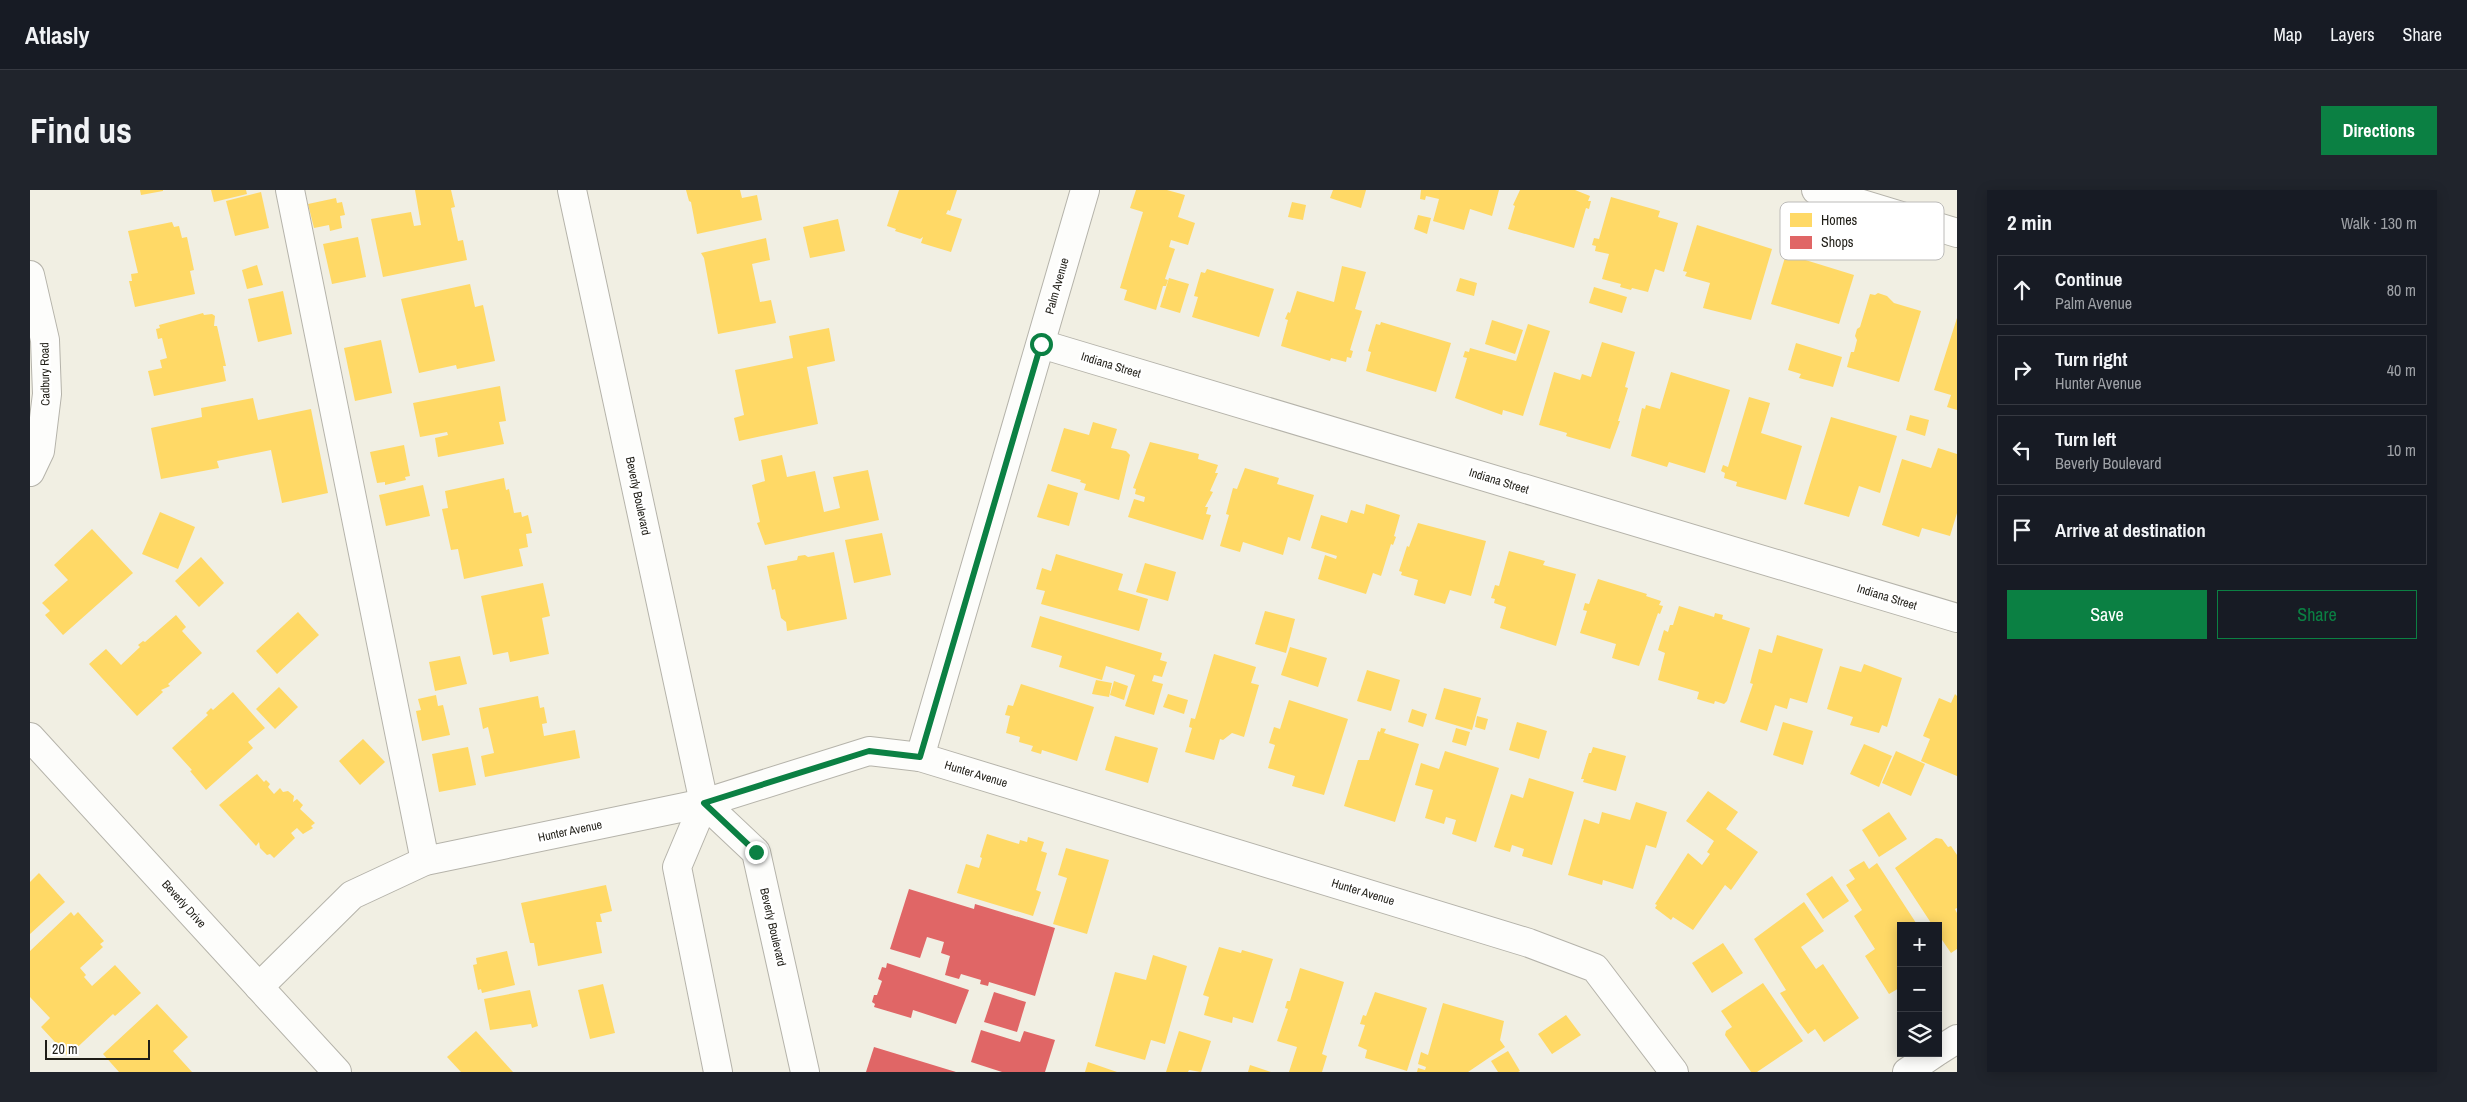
<!DOCTYPE html>
<meta charset="utf-8">
<style>
:root{--surface:#171b24;--page:#20242c;--text:#f1f3f6;--muted:#9ea1a6;--line:#363941;--accent:#0b8043}
body{margin:0;font-family:"Archivo Narrow",sans-serif;background:var(--page);color:var(--text)}
.controls{position:absolute;right:15px;bottom:15px;display:grid;overflow:hidden;border-radius:0px;box-shadow:0 2px 12px #0003}
.controls button{width:45px;height:45px;display:grid;place-items:center;padding:0;border:0;border-bottom:1px solid var(--line);background:var(--surface);color:var(--text);font:25px sans-serif}
.scale{position:absolute;left:15px;bottom:12px;width:105px;box-sizing:border-box;padding-left:5px;border:2px solid #1f1d16;border-top:0;font-size:14px;line-height:18px;white-space:nowrap;color:#1f1d16;-webkit-text-stroke:4px #fff;paint-order:stroke}
.stop{position:absolute;width:15px;height:15px;margin:-11px;border:4px solid #0b8043;border-radius:50%;background:#fff}
.stop.end{background:#0b8043;border-color:#fff;box-shadow:0 1px 5px #0008}
.list{margin:0;padding:0;list-style:none}
h2{display:flex;justify-content:space-between;align-items:center;height:65px;margin:0;padding:0 20px;font-size:21px}
h2 small{font-size:16px;font-weight:400;color:var(--muted)}
.list li{display:grid;grid-template-columns:32px 1fr auto;gap:15px;align-items:center;box-sizing:border-box;height:70px;margin:0 10px 10px;padding:0 10px;border:1px solid var(--line);border-radius:0px}
.list b{display:block;font-size:19px;white-space:nowrap}
.list p{margin:0;font-size:16px;white-space:nowrap;color:var(--muted)}
.list em{font-size:16px;font-style:normal;color:var(--muted)}
.actions{display:flex;gap:10px;padding:15px 20px}
.actions a{flex:1;padding:11px 0;border:1px solid var(--accent);border-radius:0px;text-align:center;font-size:18px;color:var(--accent)}
.actions .main{background:var(--accent);color:#fff}
.icon{flex:none;width:28px;height:28px;fill:none;stroke:currentColor;stroke-width:2;stroke-linecap:round;stroke-linejoin:round}
.map{position:relative;flex:none;width:1927px;height:882px;overflow:hidden;border-radius:0px}
header{display:flex;align-items:center;gap:30px;box-sizing:border-box;height:70px;padding:0 25px;background:var(--surface);border-bottom:1px solid var(--line)}
header strong{font-size:24px}
nav{display:flex;gap:28px;margin-inline-start:auto;font-size:18px}
.intro{display:flex;align-items:center;justify-content:space-between;box-sizing:border-box;height:120px;padding:0 30px}
h1{margin:0;font-size:35px}
.button{padding:12px 22px;border-radius:0px;background:var(--accent);color:#fff;font-size:18px;font-weight:700}
main{display:flex;gap:30px;padding:0 30px}
aside{flex:1;background:var(--surface);border-radius:0px;box-shadow:0 2px 12px #0003}
.map>svg:first-child{display:block}
</style>
<header>
<strong>Atlasly</strong>
<nav><a>Map</a><a>Layers</a><a>Share</a></nav>
</header>
<div class="intro"><h1>Find us</h1><a class="button">Directions</a></div>
<main>
<div class="map">
<svg width="1927" height="882" viewBox="0 0 1927 882">
<rect width="100%" height="100%" fill="#f1efe3"/>
<!-- homes -->
<g fill="#ffd966">
<path d="M110,0h23v1l-22,4z"/>
<path d="M181,0h35l1,4 -33,8z"/>
<path d="M385,0h36l4,17 -4,1 7,33 5,-1 4,20 -84,17 -12,-58 40,-7 3,14 7,-1z"/>
<path d="M656,0h54l2,8 15,-3 5,25 -65,14 -6,-32 -2,-1z"/>
<path d="M869,0h58l-7,21 -2,-1 -2,4 16,5 -11,33 -30,-9 2,-6 -3,2 -25,-8 1,-2 -9,-3z"/>
<path d="M1106,0h31l18,5 -7,22 17,6 -7,22 -17,-5 -2,7 6,2 -10,30 3,1 -2,6h-3l-7,24 -32,-10 3,-10 -7,-2 23,-76 -13,-4z"/>
<path d="M1303,0h33l-5,18 -31,-10z"/>
<path d="M1391,0h78l-7,26 -22,-7 -6,21 -31,-9 6,-22 -13,-3 -1,4 -5,-1z"/>
<path d="M1490,0h55l15,6 -2,5h3l-2,8 -3,-1 -12,40 -66,-19 7,-23 -2,-1z"/>
<path d="M231,2l8,36 -34,8 -9,-35z"/>
<path d="M1581,7l49,14 -2,6 20,6 -14,49 -9,-3 -7,23 -16,-4 -1,2 -11,-3 1,-3 -19,-5 7,-25 -14,-3 1,-5 -4,-1 2,-7 5,1z"/>
<path d="M306,8l1,5 5,-1 3,13 -5,1 2,12 -12,3 -1,-6 -15,3 -6,-24z"/>
<path d="M1262,12l14,3 -3,15 -15,-3z"/>
<path d="M1388,25l13,3 -4,16 -13,-5z"/>
<path d="M808,29l7,32 -35,7 -7,-31z"/>
<path d="M142,32l2,5 5,-1 3,12 5,-1 7,33 -4,1 5,23 -60,13 -6,-26h3l-1,-7 7,-1 -10,-42z"/>
<path d="M1667,35l75,24 -21,71 -48,-12 7,-25 -25,-7 2,-4 -4,-1z"/>
<path d="M328,47l8,40 -34,7 -9,-40z"/>
<path d="M736,48l4,22 -18,4 8,38 11,-2 5,23 -58,11 -14,-76 -3,-5z"/>
<path d="M1756,64l68,21 -15,49 -68,-20z"/>
<path d="M227,75l6,20 -16,4 -5,-19z"/>
<path d="M1312,76l24,6 -11,37 7,2 -12,39 3,1 -2,7 -4,-1 -1,5 -15,-4 -1,3 -49,-15 7,-26 -3,-1 3,-7 2,1 7,-22 37,11z"/>
<path d="M1177,79l67,20 -15,48 -67,-20 6,-20 -4,-1 7,-24 4,1z"/>
<path d="M1139,88l20,6 -9,29 -20,-6z"/>
<path d="M1430,88l17,5 -3,13 -18,-5z"/>
<path d="M440,94l5,23 8,-2 12,56 -38,8 -1,-4 -37,8 -18,-74z"/>
<path d="M1564,97l33,10 -5,16 -33,-10z"/>
<path d="M253,101l9,43 -34,8 -10,-43z"/>
<path d="M1848,103l9,3 7,7 27,8 -22,71 -52,-15 4,-15h3l3,-12 -2,-4 2,-7 3,-2 10,-33 5,1z"/>
<path d="M173,123l1,2 8,-1 3,2 -1,10h3l9,40h-3l3,15 -72,15 -6,-25 14,-3 -2,-8 7,-2 -5,-20 -4,1 -2,-10 4,-1 -1,-3z"/>
<path d="M1927,128v92l-10,-3 4,-12 -17,-5z"/>
<path d="M1462,130l31,10 -8,24 -30,-10z"/>
<path d="M1351,132l70,21 -15,49 -70,-21 5,-19 -3,-1 8,-27 4,1z"/>
<path d="M1498,134l22,7 -27,85 -20,-6 -1,5 -47,-17 12,-40 -4,-1 2,-6 4,1 1,-4 46,13z"/>
<path d="M799,138l6,33 -28,6 11,57 -79,17 -5,-23 10,-3 -9,-45 58,-12 -4,-22z"/>
<path d="M351,150l11,53 -37,8 -11,-53z"/>
<path d="M1572,152l33,10 -10,35 3,1 -10,33h2l-10,28 -44,-13 1,-3 -28,-8 15,-53 26,8 2,-6 9,3z"/>
<path d="M1766,153l46,14 -9,30 -34,-9 2,-4 -13,-4z"/>
<path d="M1641,182l59,18 -25,83 -36,-11 -2,5 -36,-11 11,-48 3,1 1,-4 14,4z"/>
<path d="M470,196l6,35 -7,1 5,22 -66,13 -3,-19 13,-3 -1,-3 -27,5 -7,-34z"/>
<path d="M1719,207l21,6 -9,30 41,13 -16,54 -50,-14 1,-4 -13,-4 1,-5 -4,-2 2,-6 5,2z"/>
<path d="M223,208l5,22 53,-11 17,84 -46,10 -11,-53 -54,11 2,7 -58,11 -10,-51 51,-11 -1,-9z"/>
<path d="M1880,225l19,5 -4,16 -19,-6z"/>
<path d="M1801,227l66,19 -17,57 -21,-7 -10,31 -45,-13z"/>
<path d="M1063,232l24,7 -6,19 15,3 4,4 -11,45 -35,-10 2,-6 -6,-2 1,-2 -30,-9 13,-43 25,7z"/>
<path d="M1120,252l49,12 -1,5 20,6 -3,8h3l-8,18 3,1 -8,15h3l-2,7 5,1 -8,25 -75,-23 6,-18 10,3 1,-5 -10,-3 1,-5 -3,-1z"/>
<path d="M374,255l6,31 -5,1 1,3 -21,5v-3l-8,1 -7,-31z"/>
<path d="M1908,258l19,6v59l-7,23 -28,-8 -3,9 -37,-12 20,-66 29,9z"/>
<path d="M752,265l5,22 28,-6 9,41 16,-4 -7,-31 35,-7 11,50 -114,25 -8,-22 3,-1 -8,-37 13,-4 -4,-21z"/>
<path d="M1215,278l34,10 -2,6 37,11 -14,46 -12,-4 -5,18 -40,-13 -3,10 -20,-6 9,-31 -3,-1 7,-26 4,1z"/>
<path d="M474,288l2,12 3,-1 5,24 7,-1 1,5 6,-2 4,18 -6,1 2,13 -9,2 4,17 -59,13 -6,-30 -7,1 -9,-41 6,-1 -3,-17z"/>
<path d="M1018,294l30,9 -9,33 -32,-9z"/>
<path d="M393,295l7,31 -44,10 -7,-31z"/>
<path d="M1336,314l34,11 -6,21 2,1 -3,8 -2,-1 -10,32 -8,-3 -7,21 -48,-15 7,-24 11,4 1,-3 -26,-8 10,-33 26,8 4,-13 13,4z"/>
<path d="M130,322l35,15 -17,42 -36,-15z"/>
<path d="M1388,333l68,18 -15,55 -21,-6 -5,14 -31,-9 4,-15 -17,-5 1,-3 -3,-1 8,-25 2,1z"/>
<path d="M62,339l41,44 -70,62 -18,-20 5,-4 -8,-8 26,-23 -14,-15z"/>
<path d="M852,343l9,42 -37,8 -9,-43z"/>
<path d="M1479,361l36,10 -2,4 33,9 -20,72 -56,-18 6,-21 -12,-4 1,-4 -4,-1 4,-13 4,1z"/>
<path d="M804,362l13,67 -60,12 -1,-9 -5,-4 -6,-29 -3,1 -5,-24 30,-6 1,-4 7,-1 3,2z"/>
<path d="M1026,364l67,20 -5,16 30,9 -9,32 -98,-27 4,-13 -9,-2 6,-21 9,3z"/>
<path d="M171,367l23,26 -25,24 -24,-26z"/>
<path d="M1115,373l31,9 -8,29 -32,-9z"/>
<path d="M1568,389l49,15 -1,2 15,5 -2,4 4,1 -3,8 -2,-1 -19,53 -27,-8 4,-14 -36,-11 7,-22 -4,-1 2,-7 4,1z"/>
<path d="M513,393l7,33 -8,2 7,36 -39,8 -2,-10 -15,3 -12,-59z"/>
<path d="M1649,416l35,11 1,-4 8,2 -1,4 28,9 -23,73 -3,3 -9,-3 -1,3 -17,-5 2,-7 -41,-12 7,-27 -7,-3 6,-20 4,2 2,-7h3z"/>
<path d="M1235,421l30,8 -9,34 -31,-9z"/>
<path d="M268,422l21,23 -42,39 -21,-23z"/>
<path d="M146,425l10,12 -4,4 20,22 -34,31 2,2 -9,4 2,2 -26,24 -48,-52 17,-15 15,16 19,-18 -2,-2 5,-4 2,1z"/>
<path d="M1010,426l122,37 -2,7 7,2 -5,15 -8,-2 -2,6 11,3 -9,31 -29,-9 10,-31 -29,-9 -4,14 -43,-13 3,-11 -31,-9z"/>
<path d="M1747,445l46,14 -16,54 -17,-5 -3,11 -12,-4 -8,26 -27,-9 13,-38 -3,-1 9,-34 13,4z"/>
<path d="M1260,457l37,11 -9,29 -37,-12z"/>
<path d="M1184,464l42,13 -5,16 8,2 -15,52 -12,-4 -9,7 -3,-1 -6,21 -29,-8 7,-24 -3,-1 2,-9 4,1z"/>
<path d="M430,466l7,28 -32,7 -6,-29z"/>
<path d="M1834,474l38,14 -15,49 -5,-2 -3,8 -29,-8 3,-8 -26,-8 13,-43 21,6z"/>
<path d="M1337,480l33,10 -9,31 -34,-10z"/>
<path d="M1066,490l16,3 -3,14 -17,-3z"/>
<path d="M1084,491l14,5 -4,14 -14,-5z"/>
<path d="M991,494l73,23 -17,54 -35,-11 -1,4 -10,-3 2,-5 -14,-4 1,-5 -14,-4 4,-17 -5,-1 3,-10 5,1z"/>
<path d="M249,497l19,20 -23,22 -19,-20z"/>
<path d="M1414,498l37,10 -9,32 -37,-11z"/>
<path d="M203,502l32,36 -17,14 5,6 -47,42 -16,-19 2,-1 -20,-22 36,-33 -2,-2 5,-5 2,2z"/>
<path d="M1138,504l20,6 -4,14 -21,-7z"/>
<path d="M1925,504l2,2v80l-36,-15 9,-22 -7,-3 16,-38 12,5z"/>
<path d="M406,505l2,11 5,-1 7,30 -28,6 -6,-30 5,-1 -3,-11z"/>
<path d="M508,506l2,12 4,-1 3,16 -5,1 2,12 31,-6 5,28 -95,19 -4,-21 13,-3 -6,-26 -5,2 -4,-21z"/>
<path d="M1259,510l59,19 -24,76 -32,-9 3,-10 -27,-8 7,-23 -6,-2 5,-16 6,2z"/>
<path d="M1382,519l15,5 -4,13 -15,-5z"/>
<path d="M1447,526l11,3 -3,11 -10,-3z"/>
<path d="M1487,532l30,9 -8,28 -30,-9z"/>
<path d="M1753,532l30,9 -10,34 -30,-10z"/>
<path d="M1351,538l5,1 -2,4 35,11 -24,78 -51,-16 14,-46h11l9,-29 2,1z"/>
<path d="M1426,538l14,4 -4,14 -14,-4z"/>
<path d="M1085,546l43,12 -10,35 -43,-13z"/>
<path d="M333,549l22,23 -25,23 -21,-24z"/>
<path d="M1834,554l28,12 -13,31 -29,-13z"/>
<path d="M438,557l8,38 -37,7 -7,-38z"/>
<path d="M1563,557l33,9 -10,35 -33,-9 1,-3h-3l8,-26h2z"/>
<path d="M1415,561l54,17 -23,74 -24,-8 4,-14 -10,-3 -2,7 -19,-6 8,-28 -18,-5 6,-22 18,6z"/>
<path d="M1866,561l29,13 -14,32 -29,-13z"/>
<path d="M227,584l7,8 2,-2 4,4 -2,3 6,7 6,-6 3,4 5,-1 6,5 -1,6 4,-3 6,6 -3,4 15,14 -4,3 2,2 -10,6 -6,-6 -6,5 4,5 -21,20 -4,-4 -3,1 -7,-7 -1,-6 -3,4 -37,-41z"/>
<path d="M1499,588l45,14 -22,73 -30,-9 2,-7 -12,-4 -2,7 -16,-5 17,-53 12,4z"/>
<path d="M1678,601l30,21 -12,17 32,23 -27,38 -6,-5 -32,45 -20,-13 -2,3 -16,-12 2,-3 -2,-1 33,-51 14,12 8,-11 -3,-2 7,-11 -28,-20z"/>
<path d="M1606,612l31,10 -11,36 -10,-3 -13,44 -30,-9 -1,5 -34,-10 16,-56 15,5 3,-12 28,8z"/>
<path d="M1859,622l18,27 -28,18 -17,-27z"/>
<path d="M957,644l32,10 1,-4 7,2 1,-5 16,5 -3,9 6,2 -11,37 5,2 -8,24 -76,-23 9,-29 13,4 3,-10 -2,-1z"/>
<path d="M1906,648l6,1 6,8 3,-1 6,9v53l-2,1 2,4v36l-6,4 -13,-19v-8h-5l-38,-58z"/>
<path d="M1036,658l43,12 -22,74 -34,-10 14,-46 -9,-3z"/>
<path d="M1834,671l5,8 8,-6 41,63h-17v61l-12,7 -24,-38 10,-7 -21,-33 8,-6 -16,-25 9,-6 -6,-9z"/>
<path d="M9,683l26,29 -35,32v-52z"/>
<path d="M1802,686l17,25 -26,18 -17,-25z"/>
<path d="M576,695l6,26 -12,3 2,8h-6l6,31 -64,13 -4,-23h-4l-9,-40z"/>
<path d="M1774,712l20,29 -23,16 15,22 7,-5 36,54 -35,24 -9,-13 -7,5 -9,-12 -19,-29 6,-3 -32,-51z"/>
<path d="M41,722l3,4 4,-4 26,29 -4,3 3,3 -23,21 6,7 -2,2 8,9 23,-21 26,28 -26,23 -2,-2 -45,42 -27,-29 9,-9 -20,-21v-46z"/>
<path d="M1693,753l20,30 -31,20 -20,-30z"/>
<path d="M1189,757l22,6 1,-3 31,9 -20,64 -20,-6 -1,6 -28,-8 5,-18 -6,-2z"/>
<path d="M477,761l8,34 -33,8 -1,-4 -3,1 -5,-25 4,-1 -1,-6z"/>
<path d="M1123,765l34,11 -22,78 -14,-4 -6,20 -50,-14 20,-74 31,8z"/>
<path d="M1270,778l44,14 -22,72 5,2 -5,16h-33l8,-25 -20,-6 11,-32 -3,-1 2,-7h3z"/>
<path d="M1733,793l40,58 -46,31h-6l-26,-37 1,-4 6,-4 -11,-16z"/>
<path d="M573,794l12,49 -25,6 -12,-49z"/>
<path d="M500,800l8,36 -6,2 -1,-4 -41,6 -6,-31z"/>
<path d="M1345,802l52,16 -20,63 -42,-13 2,-8 -9,-4 7,-21 -5,-1 3,-9 3,1z"/>
<path d="M1413,813l61,18 -4,19 5,7 -37,25h-51l1,-4 7,2 1,-3 -8,-3 3,-12 7,3z"/>
<path d="M127,814l31,33 -15,14 19,21h-73l-16,-18z"/>
<path d="M1536,825l15,20 -29,19 -14,-20z"/>
<path d="M446,841l37,41h-52l-14,-15z"/>
<path d="M1149,841l32,10 -10,31 -12,-2 -1,2h-22z"/>
<path d="M1478,861l12,20 -2,1h-20l-7,-11z"/>
<path d="M1058,872l29,10h-32z"/>
<path d="M1220,875l21,7h-23z"/>
</g>
<!-- shops -->
<g fill="#e06666">
<path d="M879,699l65,20 1,-5 80,24 -20,68 -46,-14 -1,4 -8,-2 1,-4 -20,-6 -2,5 -14,-4 5,-19 -9,-3 3,-11 -17,-5 -7,21 -30,-9z"/>
<path d="M857,773l82,27 -13,34 -43,-14 -2,8 -37,-11 1,-3 -3,-2 2,-7h3l5,-14 -4,-2 4,-12 4,1z"/>
<path d="M964,802l32,10 -9,30 -33,-10z"/>
<path d="M951,840l39,12 4,-11 31,9 -10,32h-43l-31,-10z"/>
<path d="M844,857l82,25h-90z"/>
</g>
<g fill="none" stroke-linecap="round" stroke-linejoin="round">
<!-- minor casing -->
<g stroke="#b5b3aa" stroke-width="30">
<g id="minor">
<path d="M260,0l135,671"/>
<path d="M1786,0l141,43"/>
<path d="M0,85l15,65 2,54 -7,57 -10,21"/>
<path d="M1011,154l916,274"/>
<path d="M0,547l307,335"/>
<path d="M890,567l165,-567"/>
<path d="M229,797l93,-92 73,-34 279,-58 165,-52 51,6 609,186 66,25 79,104"/>
</g>
</g>
<!-- major casing -->
<g stroke="#b5b3aa" stroke-width="30">
<g id="major">
<path d="M542,0l132,613 -27,64 41,205"/>
<path d="M674,613l52,49 49,220"/>
<path d="M1908,861l19,-12"/>
<path d="M1877,882l28,-19"/>
</g>
</g>
<!-- minor -->
<use href="#minor" stroke="#fdfdfb" stroke-width="28"/>
<!-- major -->
<use href="#major" stroke="#fdfdfb" stroke-width="28"/>
</g>
<g fill="none" stroke-linecap="round" stroke-linejoin="round">
<!-- route -->
<path stroke="#0b8043" stroke-width="6" d="M726,662l-52,-49 165,-52 51,6 121,-413"/>
</g>
<g text-anchor="middle" stroke-width="5" stroke-linejoin="round" paint-order="stroke">
<!-- street labels -->
<g font-size="12" fill="#1f1d16" stroke="#fff">
<text transform="translate(1027 96) rotate(-74)" y="4">Palm Avenue</text>
<text transform="translate(1081 175) rotate(17)" y="4">Indiana Street</text>
<text transform="translate(15 184) rotate(-91)" y="4">Cadbury Road</text>
<text transform="translate(1469 291) rotate(17)" y="4">Indiana Street</text>
<text transform="translate(608 306) rotate(78)" y="4">Beverly Boulevard</text>
<text transform="translate(1857 407) rotate(17)" y="4">Indiana Street</text>
<text transform="translate(946 584) rotate(17)" y="4">Hunter Avenue</text>
<text transform="translate(540 641) rotate(-12)" y="4">Hunter Avenue</text>
<text transform="translate(1333 702) rotate(17)" y="4">Hunter Avenue</text>
<text transform="translate(154 714) rotate(48)" y="4">Beverly Drive</text>
<text transform="translate(743 737) rotate(77)" y="4">Beverly Boulevard</text>
</g>
</g>
<!-- legend -->
<rect x="1750" y="12" width="164" height="58" rx="8" fill="#fff" stroke="#bcbbb9" stroke-width="1"/>
<rect x="1760" y="23" width="22" height="14" fill="#ffd966"/>
<rect x="1760" y="46" width="22" height="13" fill="#e06666"/>
<g font-size="14" fill="#1f1d16">
<text x="1791" y="35">Homes</text>
<text x="1791" y="57">Shops</text>
</g>
</svg>
<div class="controls">
<button>+</button>
<button>−</button>
<button><svg class="icon" aria-label="layers" viewBox="0 0 24 24"><path d="M12 4l9 5-9 5-9-5zM3 14l9 5 9-5"/></svg></button>
</div>
<div class="scale">20 m</div>
<div class="stop" style="left:1011px;top:154px"></div>
<div class="stop end" style="left:726px;top:662px"></div>
</div>
<aside>
<h2>2 min<small>Walk · 130 m</small></h2>
<ul class="list">
<li><svg class="icon" aria-label="ahead" viewBox="0 0 24 24"><path d="M12 20V5M6 11l6-6 6 6"/></svg><div><b>Continue</b><p>Palm Avenue</p></div><em>80 m</em></li>
<li><svg class="icon" aria-label="right" viewBox="0 0 24 24"><path d="M7 20v-9h11M14 6l5 5-5 5"/></svg><div><b>Turn right</b><p>Hunter Avenue</p></div><em>40 m</em></li>
<li><svg class="icon" aria-label="left" viewBox="0 0 24 24"><path d="M17 20v-9H6M10 6l-5 5 5 5"/></svg><div><b>Turn left</b><p>Beverly Boulevard</p></div><em>10 m</em></li>
<li><svg class="icon" aria-label="arrive" viewBox="0 0 24 24"><path d="M6 21V4h12l-3 4 3 4H6"/></svg><div><b>Arrive at destination</b></div></li>
</ul>
<div class="actions"><a class="main">Save</a><a>Share</a></div>
</aside>
</main>
